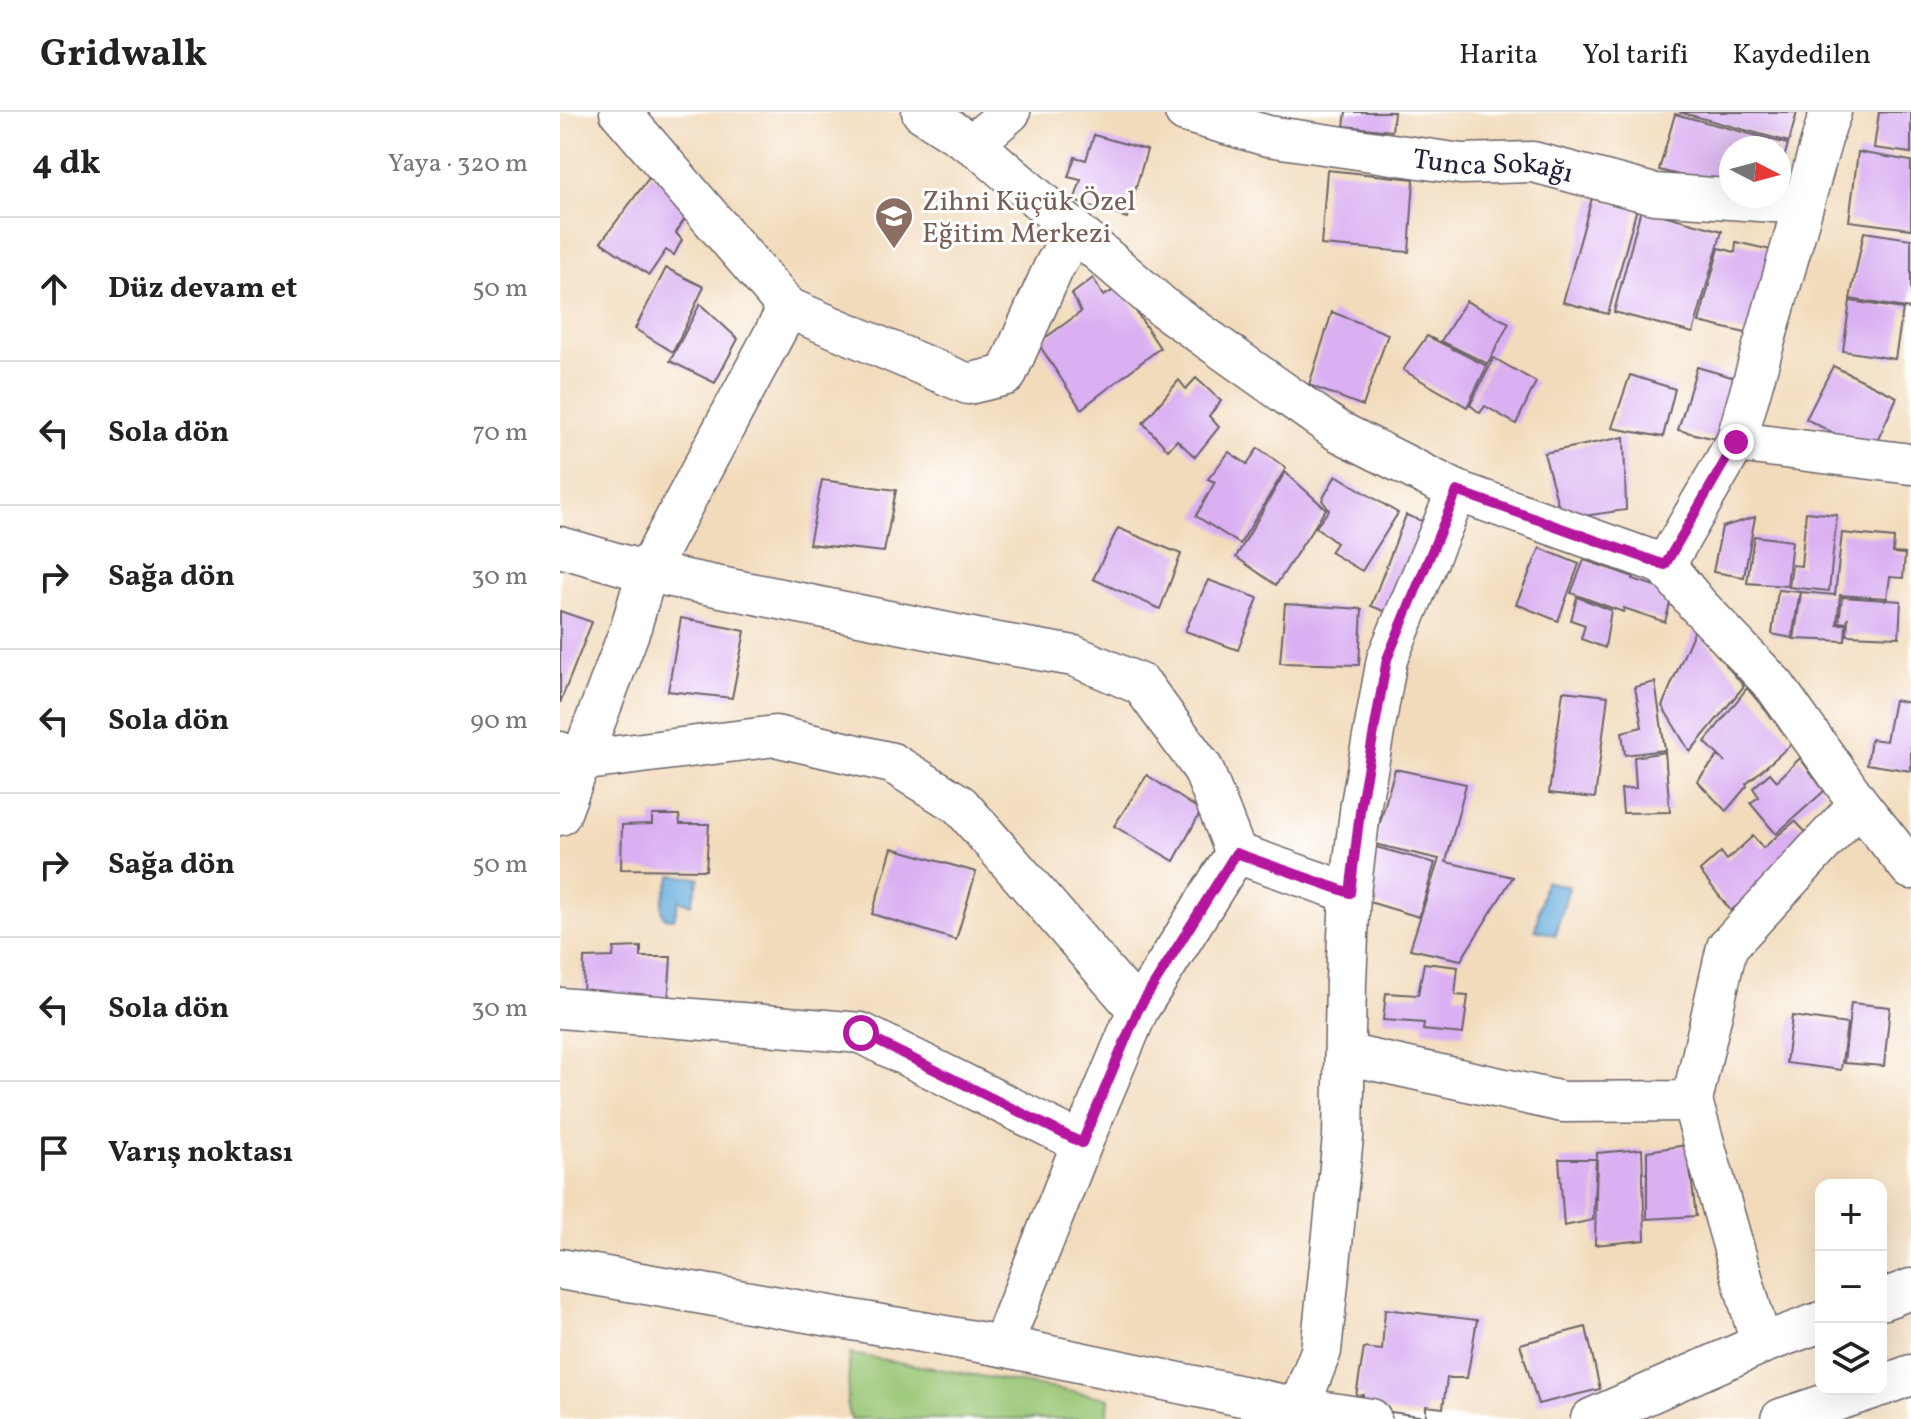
<!DOCTYPE html>
<html lang="tr">
<meta charset="utf-8">
<style>
:root{--surface:#fff;--page:#f6f6f6;--text:#222;--muted:#767676;--line:#e0e0e0}
body{margin:0;font-family:Vollkorn,serif;background:var(--page);color:var(--text)}
.controls{position:absolute;right:24px;bottom:24px;display:grid;overflow:hidden;border-radius:16px;box-shadow:0 8px 32px #0002}
.controls button{width:72px;height:72px;display:grid;place-items:center;padding:0;border:0;border-bottom:2px solid var(--line);background:var(--surface);color:var(--text);font:40px sans-serif}
.compass{position:absolute;left:1159px;top:24px;width:72px;height:72px;border-radius:50%;background:var(--surface);box-shadow:0 8px 32px #0002;rotate:96deg}
.stop{position:absolute;width:24px;height:24px;margin:-18px;border:6px solid #b5179e;border-radius:50%;background:#fff}
.stop.end{background:#b5179e;border-color:#fff;box-shadow:0 2px 8px #0008}
.list{margin:0;padding:0;list-style:none}
h2{display:flex;justify-content:space-between;align-items:center;height:104px;margin:0;padding:0 32px;font-size:34px}
h2 small{font-size:26px;font-weight:400;color:var(--muted)}
.list li{display:grid;grid-template-columns:52px 1fr auto;gap:24px;align-items:center;box-sizing:border-box;height:144px;padding:0 32px;border-top:2px solid var(--line)}
.list b{display:block;font-size:30px;white-space:nowrap}
.list em{font-size:26px;font-style:normal;color:var(--muted)}
.icon{flex:none;width:44px;height:44px;fill:none;stroke:currentColor;stroke-width:2;stroke-linecap:round;stroke-linejoin:round}
.map{position:relative;flex:none;width:1351px;height:1307px;overflow:hidden}
header{display:flex;align-items:center;gap:48px;box-sizing:border-box;height:112px;padding:0 40px;background:var(--surface);border-bottom:2px solid var(--line)}
header strong{font-size:38px}
nav{display:flex;gap:44px;margin-inline-start:auto;font-size:28px}
main{display:flex}
aside{flex:1;background:var(--surface)}
.map>svg:first-child{display:block}
</style>
<header>
<strong>Gridwalk</strong>
<nav><a>Harita</a><a>Yol tarifi</a><a>Kaydedilen</a></nav>
</header>
<main>
<aside>
<h2>4 dk<small>Yaya · 320 m</small></h2>
<ul class="list">
<li><svg class="icon" aria-label="ahead" viewBox="0 0 24 24"><path d="M12 20V5M6 11l6-6 6 6"/></svg><div><b>Düz devam et</b></div><em>50 m</em></li>
<li><svg class="icon" aria-label="left" viewBox="0 0 24 24"><path d="M17 20v-9H6M10 6l-5 5 5 5"/></svg><div><b>Sola dön</b></div><em>70 m</em></li>
<li><svg class="icon" aria-label="right" viewBox="0 0 24 24"><path d="M7 20v-9h11M14 6l5 5-5 5"/></svg><div><b>Sağa dön</b></div><em>30 m</em></li>
<li><svg class="icon" aria-label="left" viewBox="0 0 24 24"><path d="M17 20v-9H6M10 6l-5 5 5 5"/></svg><div><b>Sola dön</b></div><em>90 m</em></li>
<li><svg class="icon" aria-label="right" viewBox="0 0 24 24"><path d="M7 20v-9h11M14 6l5 5-5 5"/></svg><div><b>Sağa dön</b></div><em>50 m</em></li>
<li><svg class="icon" aria-label="left" viewBox="0 0 24 24"><path d="M17 20v-9H6M10 6l-5 5 5 5"/></svg><div><b>Sola dön</b></div><em>30 m</em></li>
<li><svg class="icon" aria-label="arrive" viewBox="0 0 24 24"><path d="M6 21V4h12l-3 4 3 4H6"/></svg><div><b>Varış noktası</b></div></li>
</ul>
</aside>
<div class="map">
<svg width="1351" height="1307" viewBox="0 0 1351 1307">
<rect width="100%" height="100%" fill="#fff"/>
<filter id="ink" filterUnits="userSpaceOnUse"><feTurbulence type="fractalNoise" baseFrequency=".0125" numOctaves="2"/><feDisplacementMap in="SourceGraphic" scale="16" xChannelSelector="R" yChannelSelector="G"/><feConvolveMatrix kernelMatrix="1 2 1 2 8 2 1 2 1" color-interpolation-filters="sRGB"/></filter>
<filter id="wash" filterUnits="userSpaceOnUse"><feTurbulence type="fractalNoise" baseFrequency=".006" numOctaves="4" result="noise"/><feDisplacementMap in="SourceGraphic" scale="32" xChannelSelector="R" yChannelSelector="G"/><feGaussianBlur stdDeviation="1.8" result="paint"/><feColorMatrix in="noise" values="0 0 0 0 0 0 0 0 0 0 0 0 0 0 0 0 0 1.4 0 .05"/><feComposite in="paint" operator="in"/></filter>
<g filter="url(#wash)">
<rect width="100%" height="100%" fill="#f2dbbb"/>
<!-- green -->
<path fill="#99c674" stroke="#5e7458" stroke-width="2" d="M290,1242l259,44 -2,21h-256l-4,-16z"/>
<!-- water -->
<g fill="#64abdb" stroke="#43668b" stroke-width="2">
<path d="M112,763l27,3 -8,27 -12,-5 -5,19 -9,-1c-8,-13 2,-29 7,-43z"/>
<path d="M985,769l24,6 -14,48 -20,-5z"/>
</g>
<g id="blocks">
<!-- building -->
<g fill="#dab0f2">
<path d="M786,0h48l-2,19 -48,-5z"/>
<path d="M1119,0h118l-8,30z"/>
<path d="M1319,0h32v41l-37,-5z"/>
<path d="M1115,2l113,30 -8,29 -1,-25h-48v40l-72,-18z"/>
<path d="M534,23l53,15 -20,68 -53,-17 7,-21 -13,-3 7,-20 11,3z"/>
<path d="M1298,40l53,9v68l-62,-8z"/>
<path d="M767,58l87,9 -5,73 -88,-7z"/>
<path d="M92,62l40,33 -16,26 6,7 -8,15 -8,-5 -17,25 -48,-33z"/>
<path d="M1032,86l45,10 -29,106 -45,-12z"/>
<path d="M1081,97l81,22 -29,102 -79,-21z"/>
<path d="M1304,120l47,7v70l-61,-10z"/>
<path d="M1176,130l35,8 -13,86 -59,-14 20,-74 16,4z"/>
<path d="M106,156l38,19 -31,65 -38,-23z"/>
<path d="M533,166l10,18 17,-9 40,61 -79,61 -43,-66 43,-31 -9,-18z"/>
<path d="M906,189l43,22 -21,41 -47,-23z"/>
<path d="M1290,189l53,8 -8,50 -52,-8z"/>
<path d="M140,192l38,35 -23,44 -45,-22z"/>
<path d="M772,200l56,22 -25,72 -54,-21z"/>
<path d="M867,224l60,30 -20,41 -64,-37z"/>
<path d="M934,246l42,24 -20,42 -31,-18 -5,7 -10,-8z"/>
<path d="M1273,254l64,31 -25,56 -66,-34z"/>
<path d="M1137,255l45,13 -18,61 -46,-11z"/>
<path d="M1070,263l45,14 -12,48 -51,-9z"/>
<path d="M636,266l25,23 -12,15 10,11 -24,30 -18,-17 -9,10 -25,-27 36,-43 7,9z"/>
<path d="M1064,325l2,73 -64,9 -18,-66z"/>
<path d="M698,336l28,20 -46,76 -44,-28 19,-34 -7,-3 21,-27 18,12z"/>
<path d="M725,360l41,37 -50,76 -40,-28z"/>
<path d="M776,363l62,38 -36,58 -32,-19 6,-9 -20,-16 13,-17 -7,-10z"/>
<path d="M262,368l74,10 -12,62 -75,-8z"/>
<path d="M1246,400l31,3 -8,76 -40,-4 3,-22 9,1z"/>
<path d="M846,403l32,12 -36,91 -31,-12z"/>
<path d="M1195,405l-11,60 -31,-5 9,-45z"/>
<path d="M558,416l63,26 -21,55 -67,-30z"/>
<path d="M1282,421l52,5 -1,15 12,1 -2,24 -13,-1 -3,21 -47,-3 -3,29h9l-1,17 -51,-2 7,-47 34,3z"/>
<path d="M1194,424l38,5 -5,45 -40,-3z"/>
<path d="M980,436l39,16 -21,57 -42,-17z"/>
<path d="M1024,448l50,17 -1,2 40,13 -8,30 -41,-14 -1,4 -52,-19z"/>
<path d="M648,468l50,18 -20,52 -53,-19z"/>
<path d="M1218,478l22,2 -8,46 -20,-4z"/>
<path d="M1017,485l34,13 -6,38 -24,-9 4,-14 -14,-5z"/>
<path d="M1282,485l59,4 -2,36 -52,-2 1,-18 -1,6 -8,-1z"/>
<path d="M725,492l77,5 -3,56 -79,-2z"/>
<path d="M0,499l32,11 -32,81z"/>
<path d="M121,506l64,13 -13,67 -64,-7z"/>
<path d="M1135,517l49,57 -54,66 -28,-46z"/>
<path d="M1095,570l10,68 -40,5 -3,-23 20,-5 -7,-40z"/>
<path d="M1187,576l46,55 -47,41 1,2 -21,25 -29,-30 21,-25 7,6 -20,-20z"/>
<path d="M1003,579l45,5 -13,102 -46,-5z"/>
<path d="M1334,588l17,3v68l-44,-7 4,-25 15,2z"/>
<path d="M1105,640l5,60 -47,1 -2,-24 15,-1 -2,-31z"/>
<path d="M1240,646l24,33 -48,43 -26,-31 9,-6 -6,-9 17,-15 7,8z"/>
<path d="M835,657l71,15 -20,78 67,15 -52,83 -51,-11 29,-90 -65,-15z"/>
<path d="M587,663l54,36 -27,50 -60,-35z"/>
<path d="M92,703h27l1,9h29l-3,46 -85,-1 1,-44 30,-1z"/>
<path d="M1235,709l22,23 -64,47 -22,20 -31,-40 21,-19 6,8 26,-24 10,12z"/>
<path d="M812,734l63,17 -16,54 -63,-19z"/>
<path d="M332,736l84,24 -20,68 -84,-26z"/>
<path d="M81,835v10h30l-3,45h-85l1,-44 29,-1 1,-9z"/>
<path d="M864,851l34,4 -3,28 13,1 -5,38 -40,-4 1,-7 -41,-3 3,-27 32,2z"/>
<path d="M1291,891l39,4 -6,59 -40,-3z"/>
<path d="M1232,904l55,8 -6,46 -55,-7z"/>
<path d="M1127,1033l9,71 -49,3v-68z"/>
<path d="M1082,1037l3,91 -50,5 2,-92z"/>
<path d="M999,1047h37l-3,61 -29,6z"/>
<path d="M825,1197l92,11 -10,58h-20l-4,30 -17,-2v11l-55,-8 -9,-5 1,-9 -7,1 8,-48 18,2z"/>
<path d="M1026,1215l14,62 -62,15 -18,-60z"/>
</g>
</g>
</g>
<g filter="url(#ink)">
<use href="#blocks" fill-opacity="0" stroke="#6b6368" stroke-width="2"/>
<g fill="none" stroke-linecap="round" stroke-linejoin="round">
<!-- minor casing -->
<g stroke="#6b6368" stroke-width="43">
<g id="minor">
<path d="M60,0l168,196 180,76 38,-9 47,-106 21,-39"/>
<path d="M362,0l59,38 183,158 174,123 119,60 208,74 32,39 78,82 84,118 52,65"/>
<path id="s1" d="M625,0l83,24 193,28 72,-2 121,32 149,10"/>
<path d="M413,32l37,-32"/>
<path d="M228,196l-141,264 345,70 82,14 68,29 61,84 33,84"/>
<path d="M1176,330l175,22"/>
<path d="M0,435l87,25 -16,55 -71,188"/>
<path d="M1105,453l71,-123 90,-317 5,-13"/>
<path d="M0,640l19,9 196,-25 117,27 68,42 178,205"/>
<path d="M0,896l301,25 221,110"/>
<path d="M785,942l218,48 129,-1 35,-154 132,-143"/>
<path d="M1132,989l69,243 60,-22"/>
<path d="M0,1157l442,77 297,62 22,-57 22,-214 3,-156 4,-88 11,-89 26,-145 70,-168"/>
<path d="M1321,1188l30,-11"/>
<path d="M442,1234l80,-203 56,-133 98,-157 114,40"/>
<path d="M1321,1274l30,-11"/>
<path d="M739,1296l72,11"/>
<path d="M1031,1307l170,-75"/>
<path d="M1221,1307l91,-30"/>
</g>
</g>
<!-- minor -->
<use href="#minor" stroke="#fff" stroke-width="40"/>
</g>
</g>
<g fill="none" stroke-linecap="round" stroke-linejoin="round" filter="url(#ink)">
<!-- route -->
<path stroke="#b5179e" stroke-width="10" d="M301,921l221,110 56,-133 98,-157 114,40 11,-89 26,-145 70,-168 208,74 71,-123"/>
</g>
<!-- icons -->
<defs>
<g id="school-pin" transform="scale(2)"><path d="M0 17L-7.5 6A9.5 9.5 0 1 1 7.5 6Z" fill="#8d6e63" stroke="#fff"/><path d="M0-5L7-2L0 1L-7-2ZM-4 1L0 2.5L4 1V4Q0 6-4 4Z" fill="#fff"/></g>
</defs>
<g fill-rule="evenodd">
<use href="#school-pin" x="334" y="104"/>
</g>
<g text-anchor="middle" stroke-width="6" stroke-linejoin="round" paint-order="stroke">
<!-- street labels -->
<g font-size="28" fill="#22223b" stroke="#fff">
<text dy="10" stroke="none"><textPath href="#s1" startOffset="314">Tunca Sokağı</textPath></text>
</g>
<!-- education labels -->
<g font-size="28" fill="#785e54" stroke="#fff" text-anchor="start">
<text x="362" y="98">Zihni Küçük Özel<tspan x="362" dy="32">Eğitim Merkezi</tspan></text>
</g>
</g>
</svg>
<div class="controls">
<button>+</button>
<button>−</button>
<button><svg class="icon" aria-label="layers" viewBox="0 0 24 24"><path d="M12 4l9 5-9 5-9-5zM3 14l9 5 9-5"/></svg></button>
</div>
<svg class="compass" viewBox="-18 -18 36 36"><path d="M0-13l5 13h-10z" fill="#e53935"/><path d="M0 13l5-13h-10z" fill="#767676"/></svg>
<div class="stop" style="left:301px;top:921px"></div>
<div class="stop end" style="left:1176px;top:330px"></div>
</div>
</main>
